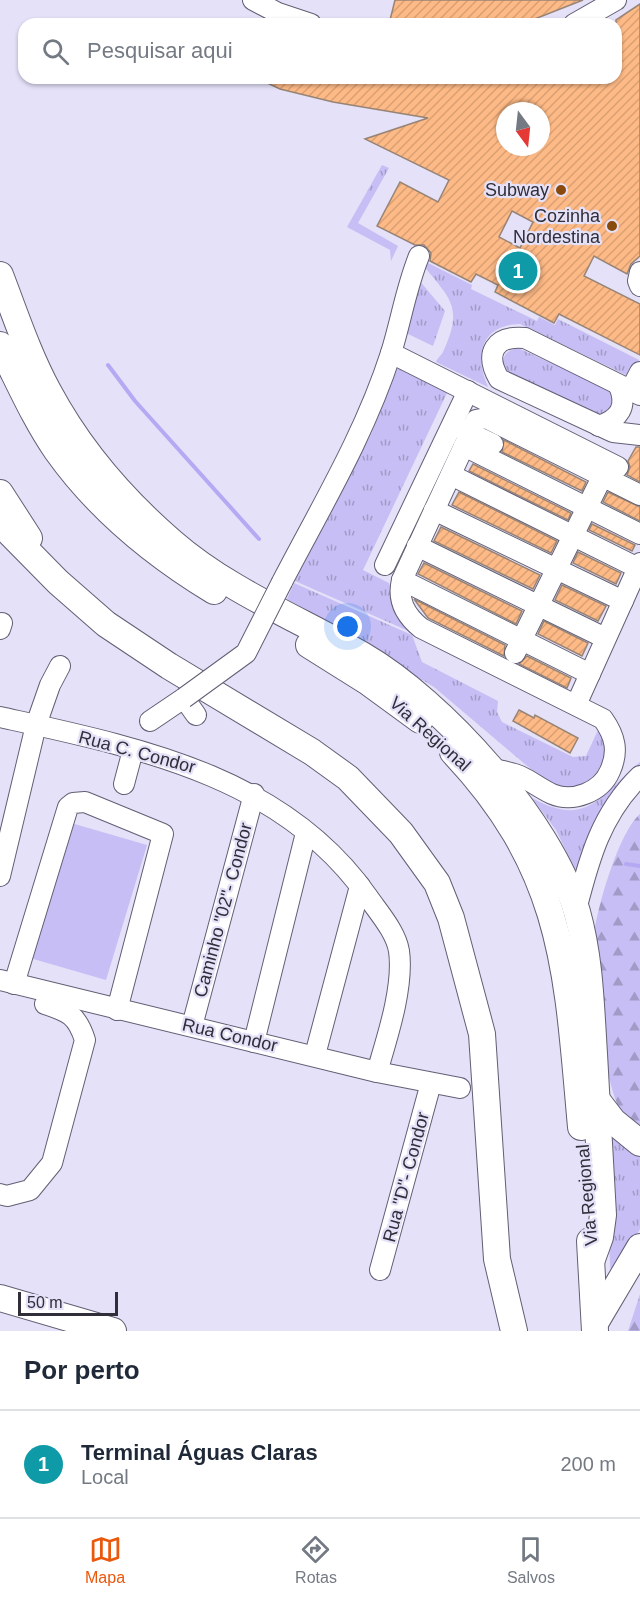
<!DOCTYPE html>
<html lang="pt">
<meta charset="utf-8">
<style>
:root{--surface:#fff;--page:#f6f6f7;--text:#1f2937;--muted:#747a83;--line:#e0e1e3;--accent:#ea580c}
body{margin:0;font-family:Arial,sans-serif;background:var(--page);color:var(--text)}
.compass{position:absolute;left:496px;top:102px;width:54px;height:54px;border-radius:50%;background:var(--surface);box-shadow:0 2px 4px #0004;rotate:165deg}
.scale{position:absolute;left:18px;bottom:15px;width:100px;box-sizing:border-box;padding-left:6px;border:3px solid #302e38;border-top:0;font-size:16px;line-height:21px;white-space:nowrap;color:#302e38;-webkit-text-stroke:4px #e4e1f9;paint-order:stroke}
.you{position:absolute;left:348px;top:627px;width:21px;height:21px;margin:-15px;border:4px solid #fff;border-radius:50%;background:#1a73e8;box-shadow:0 0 0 9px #1a73e833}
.badge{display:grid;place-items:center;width:39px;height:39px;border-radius:50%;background:var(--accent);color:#fff;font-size:20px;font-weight:700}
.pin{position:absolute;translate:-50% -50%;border:3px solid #fff;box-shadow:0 2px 6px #0006}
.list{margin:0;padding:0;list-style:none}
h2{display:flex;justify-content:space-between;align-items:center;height:78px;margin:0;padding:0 24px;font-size:26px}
h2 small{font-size:20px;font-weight:400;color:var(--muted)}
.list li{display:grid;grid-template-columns:39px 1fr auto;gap:18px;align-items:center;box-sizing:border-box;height:108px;padding:0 24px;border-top:2px solid var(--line)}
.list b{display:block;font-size:22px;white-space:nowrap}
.list p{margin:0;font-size:20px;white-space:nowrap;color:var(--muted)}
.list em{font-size:20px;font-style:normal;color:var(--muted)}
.icon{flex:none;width:33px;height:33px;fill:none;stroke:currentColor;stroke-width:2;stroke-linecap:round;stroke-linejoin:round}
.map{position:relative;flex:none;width:640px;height:1331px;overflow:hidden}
.search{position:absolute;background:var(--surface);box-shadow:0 2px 4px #0004;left:18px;right:18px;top:18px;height:66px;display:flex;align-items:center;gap:15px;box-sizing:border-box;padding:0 21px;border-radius:18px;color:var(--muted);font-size:22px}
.sheet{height:186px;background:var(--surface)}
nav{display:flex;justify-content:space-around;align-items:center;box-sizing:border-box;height:84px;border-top:2px solid var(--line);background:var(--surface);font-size:16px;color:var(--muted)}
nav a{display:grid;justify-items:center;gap:3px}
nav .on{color:var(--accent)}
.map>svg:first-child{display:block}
</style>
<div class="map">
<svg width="640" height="1331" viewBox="0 0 640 1331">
<defs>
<pattern id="grass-tufts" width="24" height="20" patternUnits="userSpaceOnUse" patternTransform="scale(1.5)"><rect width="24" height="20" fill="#c6bef4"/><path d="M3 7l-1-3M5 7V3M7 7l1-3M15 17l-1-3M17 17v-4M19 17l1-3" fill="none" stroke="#a19bc7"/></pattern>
<pattern id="forest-firs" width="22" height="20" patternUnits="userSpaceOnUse" patternTransform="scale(1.5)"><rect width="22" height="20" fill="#c6bef4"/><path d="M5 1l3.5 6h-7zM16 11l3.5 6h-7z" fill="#a19bc7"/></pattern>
<pattern id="building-hatch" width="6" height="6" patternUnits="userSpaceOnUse" patternTransform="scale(1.5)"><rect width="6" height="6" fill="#feba86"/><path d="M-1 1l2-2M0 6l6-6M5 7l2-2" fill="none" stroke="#daa074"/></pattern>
</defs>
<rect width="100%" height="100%" fill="#e4e1f9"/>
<!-- grass -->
<g fill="url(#grass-tufts)">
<path d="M382,165l7,3 -31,55 40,23 -7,15 -1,-11 -43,-23z"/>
<path d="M424,261l48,24 -1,4 66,32 2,-4 16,8 3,-6 81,41 -9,17 -110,-53c-39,1 -46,31 -32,63l-52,-25c2,-5 5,-6 7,-10 21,-46 7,-53 -20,-87z"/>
<path d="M418,279l27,32 -12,35 -27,-13z"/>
<path d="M518,348l90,41 6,9v10l-8,7h-10l-91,-42c-5,-14 -1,-22 13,-25z"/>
<path d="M395,367l52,26 -84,177 26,13 11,38 14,8 -1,4 -118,-52 77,-149z"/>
<path d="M294,583l118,52 10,27 76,39 -1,11 5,10 71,35 13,-1 12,-26 4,2 6,16c-13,38 -33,51 -69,28l-105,-89 -147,-88z"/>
<path d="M640,762v6l-62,108 -22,-46 -24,-32c56,31 68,-3 108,-36z"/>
<path d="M603,1127l37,30v72l-29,52z"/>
</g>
<!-- forest -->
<g fill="url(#forest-firs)">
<path d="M640,814v314c-5,-4 -13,-9 -18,-15 -16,-21 -30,-132 -30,-162 1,-31 25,-117 48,-137z"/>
<path d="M640,1294v37h-12z"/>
</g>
<!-- park -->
<path fill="#c6bef4" d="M71,823l76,22 -41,135 -76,-22z"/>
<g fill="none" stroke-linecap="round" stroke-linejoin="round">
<!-- stream -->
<g stroke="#b6a9f3" stroke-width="4">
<path d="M108,365l27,36 124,138"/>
<path d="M626,864l14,2"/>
</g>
</g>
<!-- building -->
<g fill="url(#building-hatch)" stroke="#988475" stroke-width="1.5" fill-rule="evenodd">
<path d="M395,0h188l-61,24h-133z"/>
<path d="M640,4v252l-9,8 -4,10 -33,-18 -10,20 56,28v51l-81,-41 -5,9 -59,-31 3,-7 -22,-11 -5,8 -41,-21 1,-8 -7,-8h-9l-38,-19 23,-44 38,20 11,-22 -84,-41 63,-21 -95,-16 -53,-13 -23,-11h359v-58zM505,111h36v36h-36zM512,211l21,11 -13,26 -21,-11z"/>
<path d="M504,440l82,42 -4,9 -80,-39z"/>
<path d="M636,447h4v35l-13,-7 3,-8 -2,-6z"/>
<path d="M473,464l98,49 -3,7 -99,-49z"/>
<path d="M459,492l98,49 -6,12 -99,-48z"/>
<path d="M608,492l32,15v14l-37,-19z"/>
<path d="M592,524l43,21 -3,6 -43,-21z"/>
<path d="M441,527l99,48 -7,14 -99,-48z"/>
<path d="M578,552l43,21 -5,11 -43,-21z"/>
<path d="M424,563l98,48 -6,13 -98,-50z"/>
<path d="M562,585l44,21 -8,15 -43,-21z"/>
<path d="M414,599l91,46 -1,11 -76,-38z"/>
<path d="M544,621l44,22 -6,13 -44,-22z"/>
<path d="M527,656l44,22 -4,10 -48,-24z"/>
<path d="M519,710l15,8 1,-3 43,23 -8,15 -57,-32z"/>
</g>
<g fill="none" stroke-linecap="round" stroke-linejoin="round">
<!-- minor casing -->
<g stroke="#625f74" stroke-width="22">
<g id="minor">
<path d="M253,0l25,13 33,11"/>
<path d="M574,24l42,-24"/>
<path d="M640,272l-2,9 2,5"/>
<path d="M391,353l227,114"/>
<path d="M630,391l10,-19"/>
<path d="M640,395l-115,-57c-30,-3 -41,15 -26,41l114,53 27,3"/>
<path d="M599,426c20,-7 29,-19 20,-40"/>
<path d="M457,427l36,17"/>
<path d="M464,446l176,88"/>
<path d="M451,475l187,93"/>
<path d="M434,510l189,91"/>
<path d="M417,546l188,92"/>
<path d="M385,565l83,-174"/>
<path d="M402,580l188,94"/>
<path d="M282,582c39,-75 83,-148 109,-229 10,-32 15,-65 28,-97"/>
<path d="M0,629l2,-6"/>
<path d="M515,653l93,-188"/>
<path d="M576,705l64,-142"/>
<path d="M0,717c135,30 283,58 368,180 11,16 28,35 31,54 5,36 -12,87 -22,121"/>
<path d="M150,721l34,-23 12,17"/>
<path d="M493,769c8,2 18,3 27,7 11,5 21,13 32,18 21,9 49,-2 58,-23 9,-20 5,-35 -7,-52l-182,-91c-16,-13 -24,-28 -19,-48l74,-160 10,-2 154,77"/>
<path d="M124,784l9,-34"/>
<path d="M0,876l36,-151 14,-40 10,-19"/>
<path d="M576,910c13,-51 25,-96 64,-134"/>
<path d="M0,980l377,92 83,16"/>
<path d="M14,984l54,-177 5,-4 12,-1 78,32 -46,176"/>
<path d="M192,1026l62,-232"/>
<path d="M254,1042l52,-209"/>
<path d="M315,1055l45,-169"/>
<path d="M0,1194l7,2 23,-6 22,-27 33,-123c-8,-25 -16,-28 -40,-36"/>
<path d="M380,1270l51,-187"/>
</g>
</g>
<!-- major casing -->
<g stroke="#625f74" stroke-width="28">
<g id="major">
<path d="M0,275c15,39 28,79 48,116 31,58 74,108 124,151 55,48 127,77 190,113 81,47 188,166 215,257 13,46 14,95 17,142 3,54 6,107 9,161l-3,22 -8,22"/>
<path d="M0,345c18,35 34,73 57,106 42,59 96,103 157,140"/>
<path d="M0,493l29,45"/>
<path d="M0,523l58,59 48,42 63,42 143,86 36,26 53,55 36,50 14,35 31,116 15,225 17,72"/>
<path d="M309,645l59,37 52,38"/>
<path d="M453,752c113,120 114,220 128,375"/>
<path d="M596,1099l17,22 27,22"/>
<path d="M590,1241l5,90"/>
<path d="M0,1298l113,33"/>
<path d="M595,1323l45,-76"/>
</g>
</g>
<!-- minor -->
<use href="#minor" stroke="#fff" stroke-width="20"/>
<!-- major -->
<use href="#major" stroke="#fff" stroke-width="26"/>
<!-- minor-bridge casing -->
<g stroke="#625f74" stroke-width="22" stroke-linecap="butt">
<path id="minor-bridge" d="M184,698l62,-45 36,-71"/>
</g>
<!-- minor-bridge -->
<use href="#minor-bridge" stroke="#fff" stroke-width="20"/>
</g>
<!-- markers -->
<g fill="#894b0d" stroke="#e4e1f9" stroke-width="2">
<circle cx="561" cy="190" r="6"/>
<circle cx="612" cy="226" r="6"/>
</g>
<g text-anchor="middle" stroke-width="4.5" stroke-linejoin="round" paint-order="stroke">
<!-- poi labels -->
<g font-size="18" fill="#302e38" stroke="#e4e1f9" text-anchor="end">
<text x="549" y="196">Subway</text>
<text x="600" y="222">Cozinha<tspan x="600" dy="21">Nordestina</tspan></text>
</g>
<!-- street labels -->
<g font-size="18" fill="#302e38" stroke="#e4e1f9">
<text transform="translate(430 734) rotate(42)" y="6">Via Regional</text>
<text transform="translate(137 752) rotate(15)" y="6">Rua C. Condor</text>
<text transform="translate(223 910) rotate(-75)" y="6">Caminho "02"- Condor</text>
<text transform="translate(230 1035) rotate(13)" y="6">Rua Condor</text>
<text transform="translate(406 1177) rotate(-75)" y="6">Rua "D"- Condor</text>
<text transform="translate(587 1195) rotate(-95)" y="6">Via Regional</text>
</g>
</g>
</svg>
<svg class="compass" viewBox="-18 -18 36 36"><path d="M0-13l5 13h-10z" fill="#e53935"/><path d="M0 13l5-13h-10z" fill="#747a83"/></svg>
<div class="scale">50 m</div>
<div class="you"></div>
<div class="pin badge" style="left:518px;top:271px;background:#0f9aa8">1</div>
<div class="search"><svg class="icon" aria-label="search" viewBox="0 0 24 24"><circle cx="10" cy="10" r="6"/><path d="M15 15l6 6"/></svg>Pesquisar aqui</div>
</div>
<section class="sheet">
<h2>Por perto<small></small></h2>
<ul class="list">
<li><span class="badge" style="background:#0f9aa8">1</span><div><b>Terminal Águas Claras</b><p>Local</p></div><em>200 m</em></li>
</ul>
</section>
<nav>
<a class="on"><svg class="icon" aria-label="map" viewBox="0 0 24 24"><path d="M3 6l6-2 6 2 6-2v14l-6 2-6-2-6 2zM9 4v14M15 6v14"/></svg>Mapa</a>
<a><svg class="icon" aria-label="directions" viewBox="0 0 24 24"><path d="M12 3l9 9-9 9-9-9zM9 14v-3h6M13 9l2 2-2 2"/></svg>Rotas</a>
<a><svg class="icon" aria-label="saved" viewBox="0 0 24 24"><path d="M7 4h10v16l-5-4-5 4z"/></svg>Salvos</a>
</nav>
